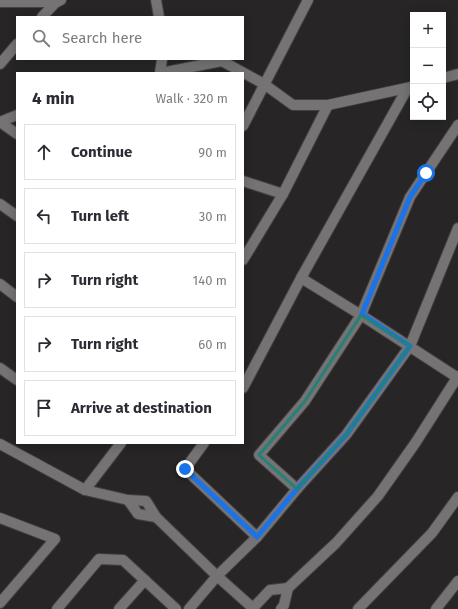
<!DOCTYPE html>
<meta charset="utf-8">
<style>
:root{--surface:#fff;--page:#f2f2f3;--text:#2b2b33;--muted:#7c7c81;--line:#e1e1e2}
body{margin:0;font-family:"Fira Sans",sans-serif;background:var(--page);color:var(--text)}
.controls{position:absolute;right:12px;top:12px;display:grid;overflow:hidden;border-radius:0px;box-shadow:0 2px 10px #0003}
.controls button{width:36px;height:36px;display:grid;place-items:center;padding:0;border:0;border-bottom:1px solid var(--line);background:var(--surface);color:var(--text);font:20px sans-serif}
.stop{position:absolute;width:12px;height:12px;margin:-9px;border:3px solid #1a73e8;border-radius:50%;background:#fff}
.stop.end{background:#1a73e8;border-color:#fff;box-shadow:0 1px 4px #0008}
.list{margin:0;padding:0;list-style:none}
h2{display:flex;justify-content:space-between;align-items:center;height:52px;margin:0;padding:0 16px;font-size:17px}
h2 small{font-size:13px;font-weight:400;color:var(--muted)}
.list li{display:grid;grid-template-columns:26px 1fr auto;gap:12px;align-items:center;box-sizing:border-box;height:56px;margin:0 8px 8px;padding:0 8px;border:1px solid var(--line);border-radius:0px}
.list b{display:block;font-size:15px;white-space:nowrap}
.list em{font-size:13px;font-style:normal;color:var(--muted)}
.icon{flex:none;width:22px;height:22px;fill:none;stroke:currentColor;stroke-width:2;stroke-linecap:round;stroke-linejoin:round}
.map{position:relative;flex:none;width:458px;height:609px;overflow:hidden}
.search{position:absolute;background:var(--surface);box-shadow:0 2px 10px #0003;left:16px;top:16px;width:228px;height:44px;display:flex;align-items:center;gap:10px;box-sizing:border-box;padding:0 14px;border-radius:0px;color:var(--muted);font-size:15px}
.panel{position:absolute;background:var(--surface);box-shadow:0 2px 10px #0003;left:16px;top:72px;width:228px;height:372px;border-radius:0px}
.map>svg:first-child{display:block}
</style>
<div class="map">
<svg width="458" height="609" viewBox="0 0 458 609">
<rect width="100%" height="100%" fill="#272526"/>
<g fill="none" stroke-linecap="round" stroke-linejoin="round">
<!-- street casing -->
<g stroke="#434142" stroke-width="12">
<g id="street">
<path d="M156,0l3,17"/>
<path d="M0,2h57l4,-2"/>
<path d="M42,17l16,-17"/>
<path d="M0,64l17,-20"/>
<path d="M160,73l2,-14"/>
<path d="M161,73l61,-12 42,23 29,21h35l83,-18"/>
<path d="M443,78l15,-4"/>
<path d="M0,122l17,12"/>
<path d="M0,122l17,-7"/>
<path d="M243,126l65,-126"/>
<path d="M243,181l40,13"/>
<path d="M0,204l17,12"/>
<path d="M243,260l40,-66 45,-89"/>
<path d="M301,278l60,37 97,63"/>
<path d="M0,284l17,13"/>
<path d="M0,368l17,12"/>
<path d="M243,388l58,-110 106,-189"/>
<path d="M204,443l-19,26 72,68"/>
<path d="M0,444l85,46 43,10 18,1 10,16 61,59 37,33"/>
<path d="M297,489l-38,-34 46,-54 56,-86 49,-118 48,-72"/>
<path d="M85,490l36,-47"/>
<path d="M128,500l10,14 18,3"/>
<path d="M0,518l55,21 -55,64"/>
<path d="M253,608l17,-18 18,-2"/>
<path d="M57,609l42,-50 24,1 53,49"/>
<path d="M119,609l26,-29"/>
<path d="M189,609l28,-33 40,-39 40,-48 49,-54 64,-89 48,-118"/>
<path d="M281,609l3,-4 4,-17 48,-45 42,-47 38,-54 42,-66"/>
<path d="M358,609l74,-76 26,-36"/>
<path d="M436,609l22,-28"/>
</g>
</g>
<!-- street -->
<use href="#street" stroke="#757374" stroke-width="10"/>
</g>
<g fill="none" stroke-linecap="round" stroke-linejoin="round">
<!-- route -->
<path stroke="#1a73e8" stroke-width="5" d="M185,469l72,68 39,-47 50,-55 64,-89 -48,-32 48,-117 16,-24"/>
</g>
<!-- marked area -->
<path fill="none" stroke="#24817a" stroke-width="3" stroke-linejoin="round" d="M361,315l49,31 -64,89 -49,54 -38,-34 46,-54z"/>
</svg>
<div class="controls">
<button>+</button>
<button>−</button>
<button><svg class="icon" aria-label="locate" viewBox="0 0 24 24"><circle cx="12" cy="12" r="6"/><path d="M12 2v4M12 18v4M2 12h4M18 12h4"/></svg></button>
</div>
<div class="stop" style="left:426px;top:173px"></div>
<div class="stop end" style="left:185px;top:469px"></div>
<div class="search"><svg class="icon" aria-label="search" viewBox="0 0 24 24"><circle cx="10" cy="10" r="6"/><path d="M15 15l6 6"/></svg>Search here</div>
<section class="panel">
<h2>4 min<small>Walk · 320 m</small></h2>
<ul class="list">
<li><svg class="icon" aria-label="ahead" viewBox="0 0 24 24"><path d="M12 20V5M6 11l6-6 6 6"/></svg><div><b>Continue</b></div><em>90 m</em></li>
<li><svg class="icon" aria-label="left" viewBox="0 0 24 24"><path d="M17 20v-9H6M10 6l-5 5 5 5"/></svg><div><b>Turn left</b></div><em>30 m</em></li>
<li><svg class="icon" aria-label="right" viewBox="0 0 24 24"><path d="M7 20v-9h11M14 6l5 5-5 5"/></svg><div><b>Turn right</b></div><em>140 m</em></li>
<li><svg class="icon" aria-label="right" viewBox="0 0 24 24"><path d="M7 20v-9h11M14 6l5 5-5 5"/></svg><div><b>Turn right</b></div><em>60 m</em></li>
<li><svg class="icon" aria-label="arrive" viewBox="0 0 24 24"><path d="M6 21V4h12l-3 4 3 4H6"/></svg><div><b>Arrive at destination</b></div></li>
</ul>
</section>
</div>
